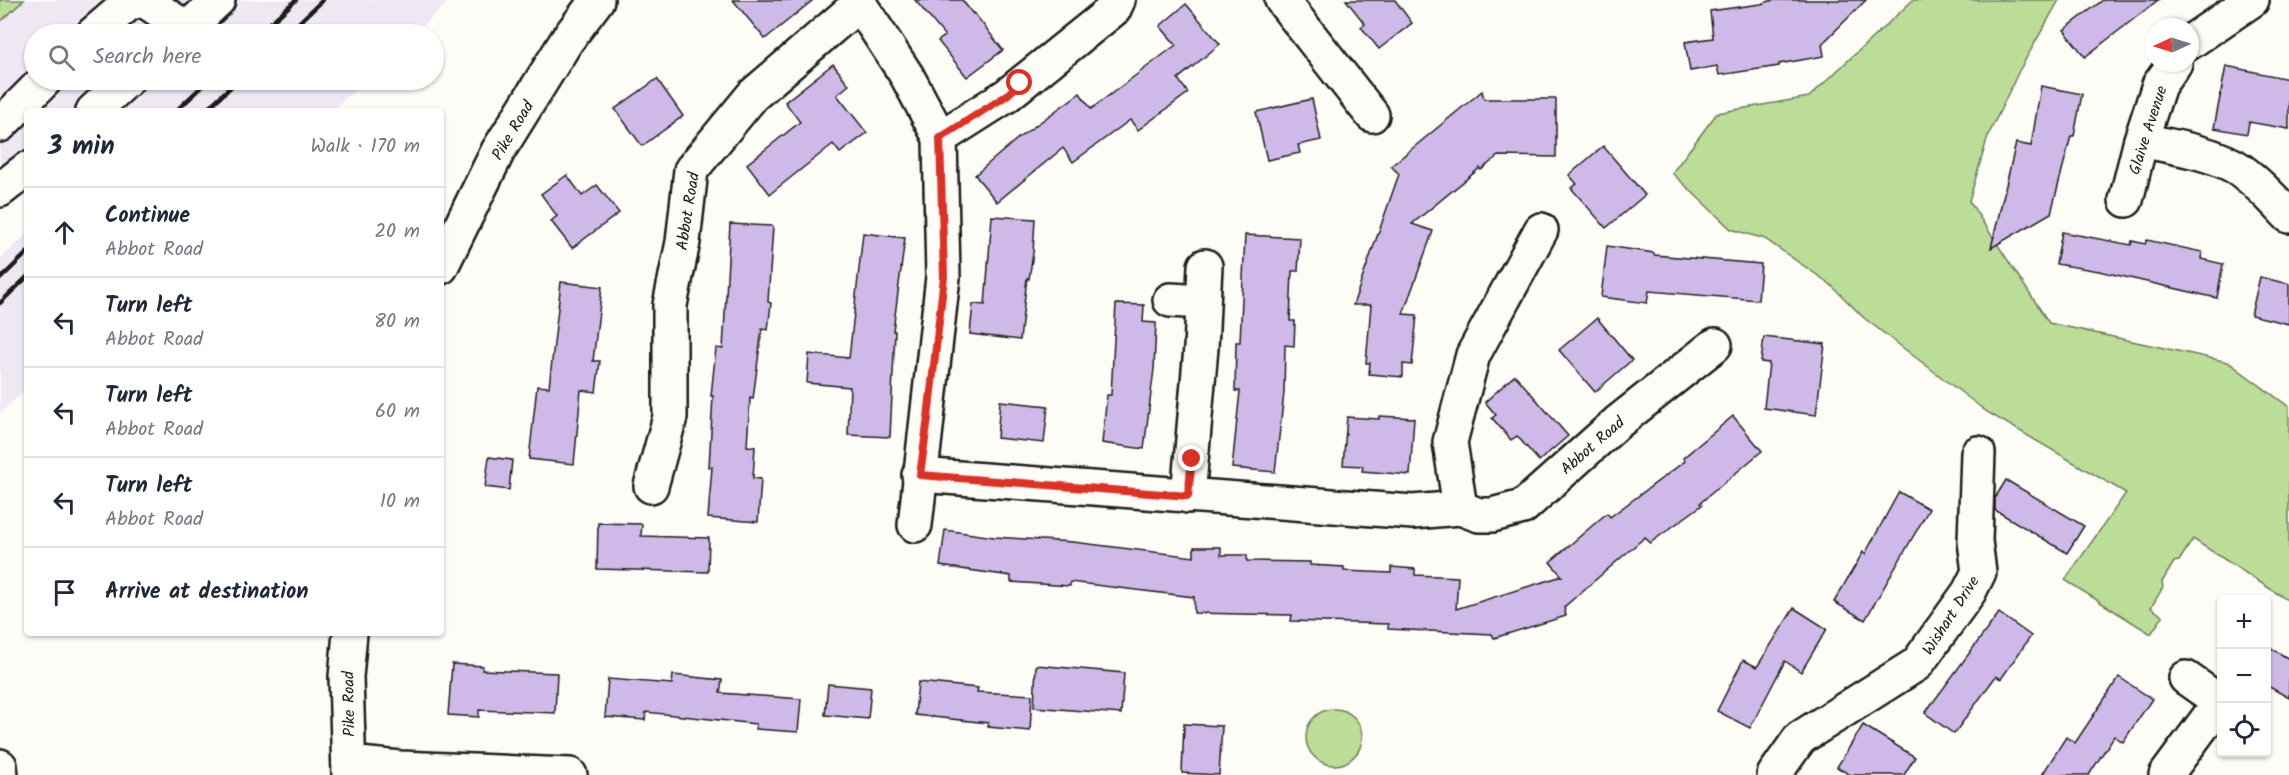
<!DOCTYPE html>
<meta charset="utf-8">
<style>
:root{--surface:#fff;--page:#f6f6f7;--text:#1f2937;--muted:#747a83;--line:#e0e1e3}
body{margin:0;font-family:Kalam,sans-serif;background:var(--page);color:var(--text)}
.controls{position:absolute;right:18px;bottom:18px;display:grid;overflow:hidden;border-radius:6px;box-shadow:0 2px 4px #0004}
.controls button{width:54px;height:54px;display:grid;place-items:center;padding:0;border:0;border-bottom:2px solid var(--line);background:var(--surface);color:var(--text);font:30px sans-serif}
.compass{position:absolute;left:2145px;top:18px;width:54px;height:54px;border-radius:50%;background:var(--surface);box-shadow:0 2px 4px #0004;rotate:266deg}
.stop{position:absolute;width:18px;height:18px;margin:-14px;border:4px solid #d93025;border-radius:50%;background:#fff}
.stop.end{background:#d93025;border-color:#fff;box-shadow:0 2px 6px #0008}
.list{margin:0;padding:0;list-style:none}
h2{display:flex;justify-content:space-between;align-items:center;height:78px;margin:0;padding:0 24px;font-size:26px}
h2 small{font-size:20px;font-weight:400;color:var(--muted)}
.list li{display:grid;grid-template-columns:39px 1fr auto;gap:18px;align-items:center;box-sizing:border-box;height:90px;padding:0 24px;border-top:2px solid var(--line)}
.list b{display:block;font-size:22px;white-space:nowrap}
.list p{margin:0;font-size:20px;white-space:nowrap;color:var(--muted)}
.list em{font-size:20px;font-style:normal;color:var(--muted)}
.icon{flex:none;width:33px;height:33px;fill:none;stroke:currentColor;stroke-width:2;stroke-linecap:round;stroke-linejoin:round}
.map{position:relative;flex:none;width:2289px;height:775px;overflow:hidden}
.search{position:absolute;background:var(--surface);box-shadow:0 2px 4px #0004;left:24px;top:24px;width:420px;height:66px;display:flex;align-items:center;gap:15px;box-sizing:border-box;padding:0 21px;border-radius:33px;color:var(--muted);font-size:22px}
.panel{position:absolute;background:var(--surface);box-shadow:0 2px 4px #0004;left:24px;top:108px;width:420px;height:528px;border-radius:6px}
.map>svg:first-child{display:block}
</style>
<div class="map">
<svg width="2289" height="775" viewBox="0 0 2289 775">
<rect width="100%" height="100%" fill="#fdfcf7"/>
<filter id="ink" filterUnits="userSpaceOnUse"><feTurbulence type="fractalNoise" baseFrequency=".0167" numOctaves="2"/><feDisplacementMap in="SourceGraphic" scale="12" xChannelSelector="R" yChannelSelector="G"/><feConvolveMatrix kernelMatrix="1 2 1 2 8 2 1 2 1" color-interpolation-filters="sRGB"/></filter>
<g filter="url(#ink)">
<!-- built -->
<g fill="#efe8f3">
<path d="M24,0h426l-36,34h-380v46h332l-34,31h-305v68l-27,27v-184z"/>
<path d="M27,234v155l-27,24v-154z"/>
</g>
<!-- green -->
<g fill="#bbdd97" stroke="#6c7c5a" stroke-width="1.5">
<path d="M0,0h24l-24,22z"/>
<path d="M1913,0h146l-40,71 -31,65 -19,65 80,122 179,39 61,45v194l-96,-62 -14,22 -5,1 -12,20 1,5 -12,21 12,8 -12,18 -86,-54 61,-87 -139,-81 -123,-94 -34,-34 -65,-45 -34,-10 -59,-56 45,-60 92,-16z"/>
<circle cx="1334" cy="737" r="28"/>
</g>
<!-- building -->
<g fill="#ceb9e9" stroke="#1c1c1c" stroke-width="1.5">
<path d="M733,0h80l-48,39z"/>
<path d="M915,0h47l11,14 1,-1 29,37 -36,27 -29,-36 7,-5z"/>
<path d="M1346,0h49l17,23 -33,26 -18,-22 4,-3z"/>
<path d="M1773,0h93l-44,44 2,12 -45,8v2l-60,9 -2,-9 -27,5 -5,-29 28,-4 -3,-27 51,-7z"/>
<path d="M2103,0h55l-73,57 -21,-27z"/>
<path d="M1186,4l34,40 -42,35 10,14 -50,37 -8,-10 -57,42 -10,-14 -66,54 -22,-27 42,-36 63,-46 11,16 85,-64 -16,-19z"/>
<path d="M833,64l16,21 -12,10 30,38 -27,20 -7,-9 -63,50 -23,-30 53,-42 -15,-20z"/>
<path d="M2226,66l63,13v50l-40,-7 -2,12 -33,-6z"/>
<path d="M657,79l26,37 -41,30 -27,-37z"/>
<path d="M2041,86l41,8 -8,42h-3l-20,77 -60,35 25,-105 15,3z"/>
<path d="M1482,91l2,8h72v58l-58,-1 -17,14 -1,-2 -68,56 21,7 -30,83 14,1 -5,50 -9,-1v13l-34,-3 1,-11h-4l5,-58h-18l46,-131 -8,-8z"/>
<path d="M1312,99l9,41 -23,5 2,8 -33,7 -11,-48z"/>
<path d="M1603,146l42,49 -39,33 -35,-40 6,-4 -8,-9z"/>
<path d="M567,175l15,21 15,-11 22,28 -47,35 -21,-27 6,-5 -16,-22z"/>
<path d="M992,216l43,3 -2,34 -4,26 -2,-1 -7,62 -50,-6 3,-30 12,1z"/>
<path d="M730,224l43,2 -5,76 3,1 -3,27 -6,-1 -9,70 -3,-1 -3,48 8,1 -2,31 8,1 -3,43 -50,-4 4,-51h-3l4,-71h-2l5,-48 7,1z"/>
<path d="M2062,232l69,13 1,-4 13,3 2,-4 55,12 -1,7 22,5 -6,34 -118,-27 -43,-7z"/>
<path d="M863,233l42,5 -12,93h2l-5,106 -42,-2 2,-48 -43,-4 2,-29 40,4z"/>
<path d="M1245,235l55,3 -2,33h-6l-2,50h5l-1,25 -9,-1 -1,48 -9,79 -43,-4 8,-77h-5l1,-49h4z"/>
<path d="M1607,246l47,7v2l107,9 -3,36 -109,-9 -2,12 -46,-6z"/>
<path d="M2260,277l29,7v40l-38,-9z"/>
<path d="M561,282l41,5 -9,74h7l-4,31 -15,-2 -7,74 -45,-5 8,-73 12,1z"/>
<path d="M1116,304l28,1 -1,17 13,1 -2,46 -10,80 -42,-6 5,-48h4z"/>
<path d="M1597,318l35,42 -37,32 -36,-42z"/>
<path d="M1764,337l61,7 -9,71 -52,-7 5,-45 -8,-1z"/>
<path d="M1515,375l53,61 -29,25 -22,-25 -6,4 -19,-22 4,-3 -11,-13z"/>
<path d="M1000,401l48,5 -4,37 -47,-5z"/>
<path d="M1379,416l35,2 -4,57 -48,-4 1,-5 -20,-1 4,-48 32,2z"/>
<path d="M1733,416l29,35 -62,52 2,2 -52,38 -5,-6 -81,70 2,9 -72,22 -2,-4 -104,-5v-5l-97,-3 1,-6 -98,-2v-16l-124,-15v4l-59,-4v-6l-71,-10 5,-36 49,7 79,5 121,15v-10h27v8h26v6l63,1v3l34,2v4l47,2v-6l24,2v6l43,2 -2,32 106,-33 -12,-14 57,-49 3,4 75,-56 -2,-3z"/>
<path d="M489,457l23,3 -3,30 -24,-3z"/>
<path d="M2006,480l78,46 -17,27 -72,-43v-12z"/>
<path d="M1899,492l30,17 -64,111 -31,-18 29,-50 2,2z"/>
<path d="M598,523l44,1 -1,12 68,2 -1,34 -111,-3z"/>
<path d="M1794,608l33,21 -26,43 -16,-11 -35,67 -33,-17 26,-51 14,7z"/>
<path d="M1999,613l32,23 -30,43 -5,-3 -42,58 -29,-21z"/>
<path d="M2266,645l23,14v39l-23,-13z"/>
<path d="M452,664l31,2 -1,4 75,3 -2,40 -76,-3v7l-31,-2z"/>
<path d="M1036,665l88,8 -3,41 -87,-7z"/>
<path d="M673,675l49,5 -2,13 81,6 -3,33 -42,-3v-5l-110,-12 -1,8 -40,-3 3,-38 64,5z"/>
<path d="M2119,677l33,22 -29,43 -9,-6 -25,39h-47l24,-38 9,6z"/>
<path d="M918,682l60,6 -1,4 55,3 -2,36 -42,-4v-4l-73,-8z"/>
<path d="M828,684l43,4 -3,31 -43,-4z"/>
<path d="M1184,724l38,2 -3,49 -37,-2z"/>
<path d="M1863,725l52,32 -11,18h-54l-13,-8z"/>
</g>
<g fill="none" stroke-linecap="round" stroke-linejoin="round">
<!-- minor casing -->
<g stroke="#1c1c1c" stroke-width="38">
<g id="minor">
<path d="M144,0l43,29 31,-29"/>
<path d="M857,0l50,76 33,62 3,139 -28,248"/>
<path d="M1282,0l90,115"/>
<path d="M93,34l35,-30 14,-4"/>
<path d="M2190,42l62,-42"/>
<path d="M93,111l34,-31"/>
<path d="M0,125l45,-45"/>
<path d="M940,138l66,-42 108,-87 4,-9"/>
<path d="M2141,140c28,6 68,12 93,26 18,10 41,35 55,50"/>
<path d="M0,190l27,-21"/>
<path d="M2126,200l15,-60 18,-55 16,-22"/>
<path d="M441,267l57,-116 69,-111 30,-40"/>
<path d="M1170,300l33,2"/>
<path d="M919,475l494,37 47,-4 19,7h13l31,-8 95,-85 97,-77"/>
<path d="M651,486l19,-69v-112l13,-63 8,-72 62,-75 107,-92"/>
<path d="M1188,496l13,-148 4,-82"/>
<path d="M1460,508l-10,-66 23,-87 68,-125"/>
<path d="M349,763l51,5 170,7"/>
<path d="M0,766l1,9"/>
<path d="M349,775l-3,-98 4,-44"/>
<path d="M1774,775l26,-37 117,-74 52,-72 10,-20 -4,-31 3,-88"/>
<path d="M2166,775l54,-73 -34,-24"/>
</g>
</g>
<!-- minor -->
<use href="#minor" stroke="#fdfcf7" stroke-width="33"/>
<!-- rail -->
<g stroke="#1c1c1c" stroke-width="4.5">
<path d="M258,34l38,-34"/>
<path d="M287,34l36,-34"/>
<path d="M176,111l33,-31"/>
<path d="M205,111l33,-31"/>
<path d="M0,279l27,-26"/>
<path d="M0,303l27,-26"/>
</g>
</g>
</g>
<g fill="none" stroke-linecap="round" stroke-linejoin="round" filter="url(#ink)">
<!-- route -->
<path stroke="#d93025" stroke-width="8" d="M1020,83l-14,13 -66,42 4,139 -16,141 -8,57 268,21 4,-37"/>
</g>
<g text-anchor="middle" stroke-width="5" stroke-linejoin="round" paint-order="stroke">
<!-- street labels -->
<g font-size="16" fill="#1c1c1c" stroke="#fdfcf7">
<text transform="translate(512 130) rotate(-59)" y="6">Pike Road</text>
<text transform="translate(2147 130) rotate(-72)" y="6">Glaive Avenue</text>
<text transform="translate(687 211) rotate(-81)" y="6">Abbot Road</text>
<text transform="translate(1592 445) rotate(-41)" y="6">Abbot Road</text>
<text transform="translate(1950 615) rotate(-57)" y="6">Wishart Drive</text>
<text transform="translate(348 704) rotate(-91)" y="6">Pike Road</text>
</g>
</g>
</svg>
<div class="controls">
<button>+</button>
<button>−</button>
<button><svg class="icon" aria-label="locate" viewBox="0 0 24 24"><circle cx="12" cy="12" r="6"/><path d="M12 2v4M12 18v4M2 12h4M18 12h4"/></svg></button>
</div>
<svg class="compass" viewBox="-18 -18 36 36"><path d="M0-13l5 13h-10z" fill="#e53935"/><path d="M0 13l5-13h-10z" fill="#747a83"/></svg>
<div class="stop" style="left:1020px;top:83px"></div>
<div class="stop end" style="left:1192px;top:459px"></div>
<div class="search"><svg class="icon" aria-label="search" viewBox="0 0 24 24"><circle cx="10" cy="10" r="6"/><path d="M15 15l6 6"/></svg>Search here</div>
<section class="panel">
<h2>3 min<small>Walk · 170 m</small></h2>
<ul class="list">
<li><svg class="icon" aria-label="ahead" viewBox="0 0 24 24"><path d="M12 20V5M6 11l6-6 6 6"/></svg><div><b>Continue</b><p>Abbot Road</p></div><em>20 m</em></li>
<li><svg class="icon" aria-label="left" viewBox="0 0 24 24"><path d="M17 20v-9H6M10 6l-5 5 5 5"/></svg><div><b>Turn left</b><p>Abbot Road</p></div><em>80 m</em></li>
<li><svg class="icon" aria-label="left" viewBox="0 0 24 24"><path d="M17 20v-9H6M10 6l-5 5 5 5"/></svg><div><b>Turn left</b><p>Abbot Road</p></div><em>60 m</em></li>
<li><svg class="icon" aria-label="left" viewBox="0 0 24 24"><path d="M17 20v-9H6M10 6l-5 5 5 5"/></svg><div><b>Turn left</b><p>Abbot Road</p></div><em>10 m</em></li>
<li><svg class="icon" aria-label="arrive" viewBox="0 0 24 24"><path d="M6 21V4h12l-3 4 3 4H6"/></svg><div><b>Arrive at destination</b></div></li>
</ul>
</section>
</div>
